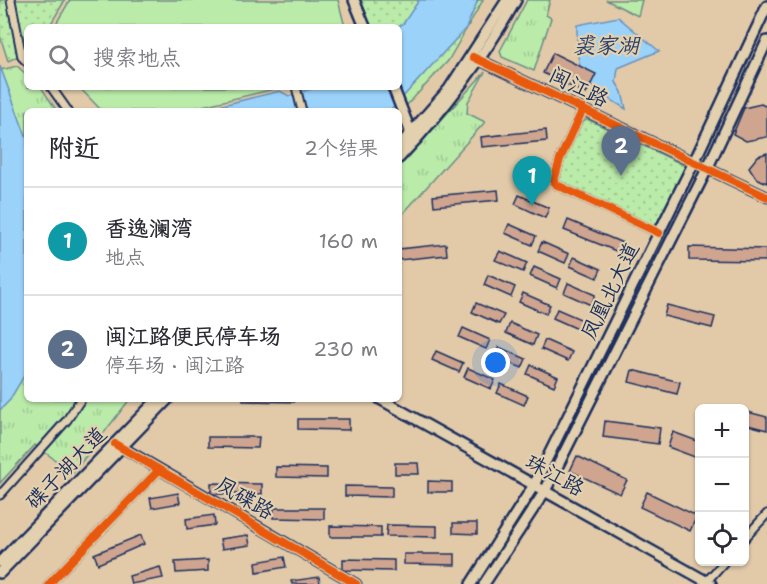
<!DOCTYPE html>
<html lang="zh">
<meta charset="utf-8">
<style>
:root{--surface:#fff;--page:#f2f2f3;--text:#2b2b33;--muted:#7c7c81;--line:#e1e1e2;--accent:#7c3aed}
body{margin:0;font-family:"Shantell Sans","LXGW WenKai TC",sans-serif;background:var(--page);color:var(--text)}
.controls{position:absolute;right:18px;bottom:18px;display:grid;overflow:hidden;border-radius:9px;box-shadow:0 2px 4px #0004}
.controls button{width:54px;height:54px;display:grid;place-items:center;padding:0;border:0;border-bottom:2px solid var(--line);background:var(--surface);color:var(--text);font:30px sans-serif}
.you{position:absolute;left:496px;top:363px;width:21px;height:21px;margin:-15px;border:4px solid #fff;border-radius:50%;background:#1a73e8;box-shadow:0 0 0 9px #1a73e833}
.badge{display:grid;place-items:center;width:39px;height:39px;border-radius:50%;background:var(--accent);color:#fff;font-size:20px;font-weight:700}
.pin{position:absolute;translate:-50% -50px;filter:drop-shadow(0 2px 3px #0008)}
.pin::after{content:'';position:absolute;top:32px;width:21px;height:18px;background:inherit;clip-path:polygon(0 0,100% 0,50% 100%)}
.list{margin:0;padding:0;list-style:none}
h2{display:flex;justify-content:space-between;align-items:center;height:78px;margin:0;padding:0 24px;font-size:26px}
h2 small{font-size:20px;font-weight:400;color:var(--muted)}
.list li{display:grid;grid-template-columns:39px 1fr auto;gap:18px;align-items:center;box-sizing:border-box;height:108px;padding:0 24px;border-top:2px solid var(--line)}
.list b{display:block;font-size:22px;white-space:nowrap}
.list p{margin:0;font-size:20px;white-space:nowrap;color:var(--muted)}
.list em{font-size:20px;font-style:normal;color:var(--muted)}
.icon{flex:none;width:33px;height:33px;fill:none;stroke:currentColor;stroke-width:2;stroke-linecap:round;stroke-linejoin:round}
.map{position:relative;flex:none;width:767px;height:584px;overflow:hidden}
.search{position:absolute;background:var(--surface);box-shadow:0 2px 4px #0004;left:24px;top:24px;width:378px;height:66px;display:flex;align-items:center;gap:15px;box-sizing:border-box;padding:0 21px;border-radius:9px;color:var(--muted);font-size:22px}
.panel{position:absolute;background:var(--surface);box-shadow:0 2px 4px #0004;left:24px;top:108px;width:378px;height:294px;border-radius:9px}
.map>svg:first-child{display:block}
</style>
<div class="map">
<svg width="767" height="584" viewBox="0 0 767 584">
<defs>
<pattern id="grass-tufts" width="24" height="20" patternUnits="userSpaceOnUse" patternTransform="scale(1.5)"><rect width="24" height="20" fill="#bbeba9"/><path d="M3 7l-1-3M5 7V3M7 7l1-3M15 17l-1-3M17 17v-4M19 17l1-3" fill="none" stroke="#a0ca94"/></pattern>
<pattern id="park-dots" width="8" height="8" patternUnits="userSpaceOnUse" patternTransform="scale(1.5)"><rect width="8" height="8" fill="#bbeba9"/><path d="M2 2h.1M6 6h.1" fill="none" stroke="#a0ca94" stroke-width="1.8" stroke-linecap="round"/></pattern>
</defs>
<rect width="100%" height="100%" fill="#e2caa9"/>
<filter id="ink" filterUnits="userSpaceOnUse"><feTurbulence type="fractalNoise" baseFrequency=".0167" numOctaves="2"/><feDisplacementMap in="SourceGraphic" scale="12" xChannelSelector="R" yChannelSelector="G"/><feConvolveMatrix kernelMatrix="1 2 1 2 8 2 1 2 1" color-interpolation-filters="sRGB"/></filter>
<g filter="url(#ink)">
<!-- grass -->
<g fill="url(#grass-tufts)" stroke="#6b8d84" stroke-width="1.5">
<path d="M527,0h23l-4,15 5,3 -17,53 -32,-14 -2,-6z"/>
<path d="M17,66l10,9v12h14l16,24h-30v58l-27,-99z"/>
<path d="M485,72l-17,30 -1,11 18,9 -86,96v-52z"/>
<path d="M27,345v54h103l-57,74 -38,-28 -35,38v-91z"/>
</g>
<!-- park -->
<g fill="url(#park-dots)" stroke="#6b8d84" stroke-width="1.5">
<path d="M0,0h65l-16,27h-22v25l-19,9 -8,-25z"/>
<path d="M359,0h124l-35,61 -41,44 -9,-18 1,-60h-30z"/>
<path d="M587,119l101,48 -31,62 -98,-48v-9l22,-48z"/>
</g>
<!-- pitch -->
<g fill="#bbeba9" stroke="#6b8d84" stroke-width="1.5">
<path d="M70,0h268l7,27h-291z"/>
<path d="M606,0h36l-4,16z"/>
<path d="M79,87h204l-102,24h-79z"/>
</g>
<!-- water -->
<g fill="#9bd2fa" stroke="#6891bc" stroke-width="1.5">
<path d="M419,0h59l-12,28 -76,83h-192l82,-20 9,5 28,-9h82v-60h-3l7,-3z"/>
<path d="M618,17l41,34 -41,17 -2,14 6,10 4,17c-46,-28 -49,-30 -49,-84z"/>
<path d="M0,66l27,73v232l-18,30 -9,9z"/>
</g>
<!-- building -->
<g fill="#cfa590" stroke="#1b2f5e" stroke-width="1.5">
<path d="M553,53l43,21 -10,20 -43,-21z"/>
<path d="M761,104l6,3v30l-21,4 -13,-7 11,-26z"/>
<path d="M546,130l1,11 -65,6 -1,-10z"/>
<path d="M767,153v30l-11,-5 -7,-11 9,-11z"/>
<path d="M498,190l1,10 -65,6 -1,-10z"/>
<path d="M519,195l30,13 -4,10 -30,-14z"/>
<path d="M568,220l57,24 -4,9 -57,-23z"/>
<path d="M509,224l27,12 -4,9 -27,-12z"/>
<path d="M542,242l27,12 -4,9 -27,-12z"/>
<path d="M446,244l1,11 -48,5v-11z"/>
<path d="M689,247l77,2v12l-77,-1z"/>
<path d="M500,251l27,12 -4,9 -28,-12z"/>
<path d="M574,257l27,12 -4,9 -27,-12z"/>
<path d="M534,267l27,12 -4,9 -27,-12z"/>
<path d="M488,275l27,12 -4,10 -27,-12z"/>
<path d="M568,283l27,12 -4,10 -27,-12z"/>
<path d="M523,293l27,12 -4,9 -27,-12z"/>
<path d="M476,303l28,12 -5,9 -27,-12z"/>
<path d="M667,305l48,12 -3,11 -48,-12z"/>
<path d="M557,309l28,12 -5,9 -27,-12z"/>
<path d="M510,323l27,12 -4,10 -27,-12z"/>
<path d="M463,328l27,12 -4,9 -27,-12z"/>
<path d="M545,340l27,12 -4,9 -27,-12z"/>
<path d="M499,347l27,12 -4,9 -28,-12z"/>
<path d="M436,351l27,12 -4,9 -27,-12z"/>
<path d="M531,365l27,12 -4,9 -27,-12z"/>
<path d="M468,368l27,12 -4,9 -27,-12z"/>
<path d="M632,370l48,12 -3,12 -48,-12z"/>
<path d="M501,384l27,12 -4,9 -27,-12z"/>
<path d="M243,399h51v3l-51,-1z"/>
<path d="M744,411l23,6v13l-23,-6z"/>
<path d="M298,419h51v11l-51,-1z"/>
<path d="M605,421l55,7 -2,16 -55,-7z"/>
<path d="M673,432l27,10v17l-32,-12z"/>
<path d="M208,437h51l-1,11 -50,-1z"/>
<path d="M577,456l50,24 -7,14 -50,-23z"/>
<path d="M395,463h23l1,11h-24z"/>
<path d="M276,467l51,1v10l-51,-1z"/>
<path d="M428,481l24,1v10h-24z"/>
<path d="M211,483l51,1v10h-51z"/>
<path d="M345,486l47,1v10l-47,-1z"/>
<path d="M647,492l50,24 -7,15 -50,-24z"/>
<path d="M178,493l2,10 -28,5 -2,-10z"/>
<path d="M274,508h50v11l-51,-1z"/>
<path d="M214,515l1,10 -28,4 -1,-10z"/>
<path d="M453,523h24v11l-24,-1z"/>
<path d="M387,525l50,1v11l-51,-1z"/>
<path d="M330,526l51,1v10h-51z"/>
<path d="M141,535l3,9 -46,20 -4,-10z"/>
<path d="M248,535l2,10 -28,4 -2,-10z"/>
<path d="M404,554h51v11l-51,-1z"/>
<path d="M284,557l2,10 -29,5 -1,-10z"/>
<path d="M343,559l51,1v11l-51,-1z"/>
<path d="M208,560v11l-32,2 -1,-11z"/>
<path d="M160,567l3,11 -32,6 -2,-8z"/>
<path d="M319,577l1,7h-28l-1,-3z"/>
</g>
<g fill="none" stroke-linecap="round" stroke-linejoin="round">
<!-- minor casing -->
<g stroke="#1b2f5e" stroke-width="11">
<g id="minor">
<path d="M11,0l11,57 5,5"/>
<path d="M51,87l17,24"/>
<path d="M296,87l6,24"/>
<path d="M583,109l-23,50 -6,22 3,4 102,48"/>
<path d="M0,495l67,-75 14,-21"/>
<path d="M744,539l23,-25"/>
<path d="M707,581l17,-19"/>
<path d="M49,584l110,-114"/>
</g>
</g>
<!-- tertiary casing -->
<g stroke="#1b2f5e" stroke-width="13">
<g id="tertiary">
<path d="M473,57l294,140"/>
<path d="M118,445l238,139"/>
</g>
</g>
<!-- secondary casing -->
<g stroke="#1b2f5e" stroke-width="14">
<g id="secondary">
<path d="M354,0l11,27"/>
<path d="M393,87l18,46"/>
<path d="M399,146l50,-57 58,-89"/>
<path d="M399,158c46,-49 84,-99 117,-158"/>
<path d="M380,399l331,185"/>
<path d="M0,562l158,-163"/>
<path d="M0,573l168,-174"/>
<path d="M471,584l63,-99 160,-323 73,-156"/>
<path d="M484,584l61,-93 162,-322 60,-128"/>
</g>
</g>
<!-- minor -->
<use href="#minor" stroke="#e2d0ae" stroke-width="7"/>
<!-- tertiary -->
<use href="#tertiary" stroke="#e2d0ae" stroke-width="8"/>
<!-- secondary -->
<use href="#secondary" stroke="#e2d0ae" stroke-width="9"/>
<!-- cycleway casing -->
<g stroke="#e2d0ae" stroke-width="11">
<g id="cycleway">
<path d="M473,57l294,140"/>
<path d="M583,109l-23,50 -6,22 3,4 102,48"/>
<path d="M115,444l241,140"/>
<path d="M49,584l110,-114"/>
</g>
</g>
<!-- cycleway -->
<use href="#cycleway" stroke="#e8590c" stroke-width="8"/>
</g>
</g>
<g text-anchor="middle" stroke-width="4.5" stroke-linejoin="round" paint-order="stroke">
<!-- street labels -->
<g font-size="21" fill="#1b2f5e" stroke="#e2d0ae">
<text transform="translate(579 87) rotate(26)" y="7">闽江路</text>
<text transform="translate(610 291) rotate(-64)" y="7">凤凰北大道</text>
<text transform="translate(66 468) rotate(-46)" y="7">碟子湖大道</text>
<text transform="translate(555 475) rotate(29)" y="7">珠江路</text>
<text transform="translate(245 498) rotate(30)" y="7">凤碟路</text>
</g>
<!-- water labels -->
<g font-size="22" font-style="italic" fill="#283f6e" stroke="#e2d0ae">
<text x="606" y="53">裘家湖</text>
</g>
</g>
</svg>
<div class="controls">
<button>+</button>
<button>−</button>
<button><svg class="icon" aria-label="locate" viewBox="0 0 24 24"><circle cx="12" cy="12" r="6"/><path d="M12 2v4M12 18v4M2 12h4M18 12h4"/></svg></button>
</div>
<div class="you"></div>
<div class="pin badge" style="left:532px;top:206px;background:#0f9aa8">1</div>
<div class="pin badge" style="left:621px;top:176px;background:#5c6f8a">2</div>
<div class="search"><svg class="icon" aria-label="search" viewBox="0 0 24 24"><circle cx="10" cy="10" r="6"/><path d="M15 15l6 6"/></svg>搜索地点</div>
<section class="panel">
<h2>附近<small>2个结果</small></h2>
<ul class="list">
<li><span class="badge" style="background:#0f9aa8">1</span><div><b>香逸澜湾</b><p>地点</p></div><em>160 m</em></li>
<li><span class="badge" style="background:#5c6f8a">2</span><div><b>闽江路便民停车场</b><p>停车场 · 闽江路</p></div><em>230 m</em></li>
</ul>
</section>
</div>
